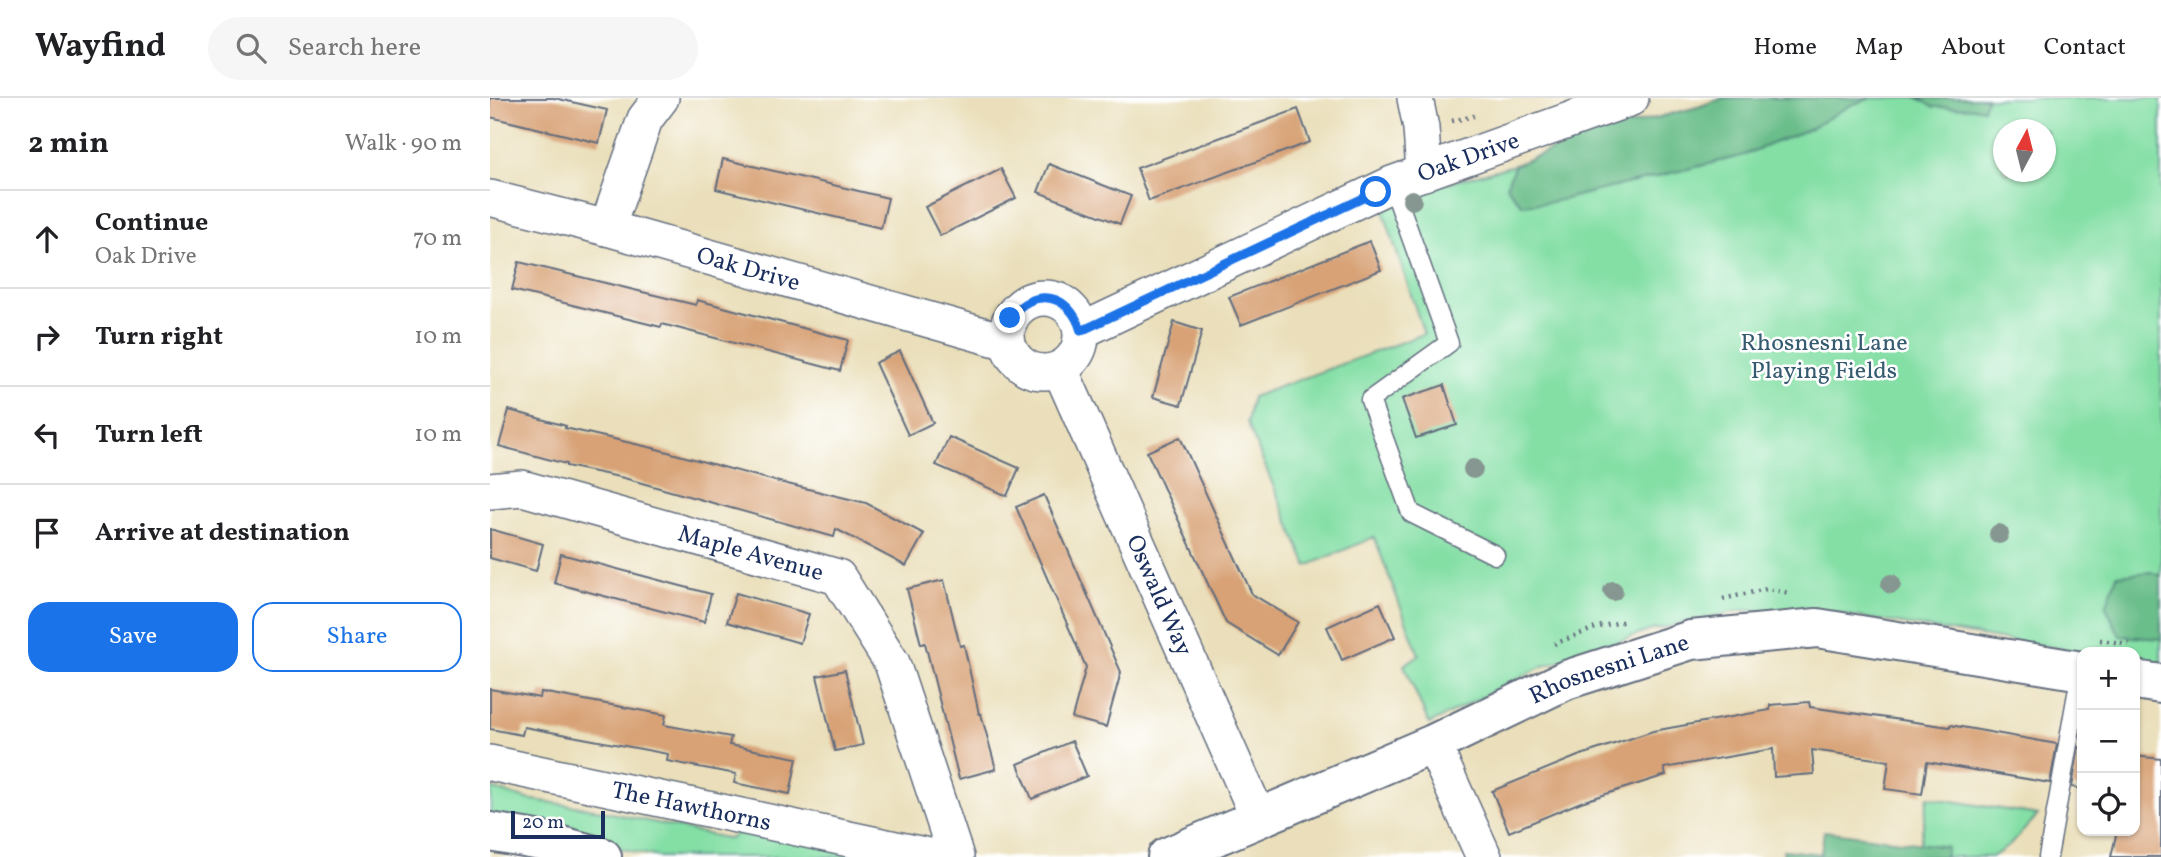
<!DOCTYPE html>
<meta charset="utf-8">
<style>
:root{--surface:#fff;--page:#f6f6f6;--text:#202124;--muted:#757577;--line:#e0e0e0;--accent:#1a73e8}
body{margin:0;font-family:Vollkorn,serif;background:var(--page);color:var(--text)}
.controls{position:absolute;right:21px;bottom:21px;display:grid;overflow:hidden;border-radius:14px;box-shadow:0 2px 5px #0004}
.controls button{width:63px;height:63px;display:grid;place-items:center;padding:0;border:0;border-bottom:2px solid var(--line);background:var(--surface);color:var(--text);font:35px sans-serif}
.compass{position:absolute;left:1503px;top:21px;width:63px;height:63px;border-radius:50%;background:var(--surface);box-shadow:0 2px 5px #0004;rotate:7deg}
.scale{position:absolute;left:21px;bottom:18px;width:94px;box-sizing:border-box;padding-left:7px;border:4px solid #1b2f5e;border-top:0;font-size:19px;line-height:24px;white-space:nowrap;color:#1b2f5e;-webkit-text-stroke:5px #fff;paint-order:stroke}
.stop{position:absolute;width:21px;height:21px;margin:-16px;border:5px solid #1a73e8;border-radius:50%;background:#fff}
.stop.end{background:#1a73e8;border-color:#fff;box-shadow:0 2px 7px #0008}
.list{margin:0;padding:0;list-style:none}
h2{display:flex;justify-content:space-between;align-items:center;height:91px;margin:0;padding:0 28px;font-size:30px}
h2 small{font-size:23px;font-weight:400;color:var(--muted)}
.list li{display:grid;grid-template-columns:46px 1fr auto;gap:21px;align-items:center;box-sizing:border-box;height:98px;padding:0 28px;border-top:2px solid var(--line)}
.list b{display:block;font-size:26px;white-space:nowrap}
.list p{margin:0;font-size:23px;white-space:nowrap;color:var(--muted)}
.list em{font-size:23px;font-style:normal;color:var(--muted)}
.actions{display:flex;gap:14px;padding:21px 28px}
.actions a{flex:1;padding:16px 0;border:2px solid var(--accent);border-radius:21px;text-align:center;font-size:24px;color:var(--accent)}
.actions .main{background:var(--accent);color:#fff}
.icon{flex:none;width:38px;height:38px;fill:none;stroke:currentColor;stroke-width:2;stroke-linecap:round;stroke-linejoin:round}
.map{position:relative;flex:none;width:1671px;height:759px;overflow:hidden}
header{display:flex;align-items:center;gap:42px;box-sizing:border-box;height:98px;padding:0 35px;background:var(--surface);border-bottom:2px solid var(--line)}
header strong{font-size:33px}
nav{display:flex;gap:38px;margin-inline-start:auto;font-size:24px}
.search{width:490px;height:63px;background:var(--page);display:flex;align-items:center;gap:18px;box-sizing:border-box;padding:0 24px;border-radius:38px;color:var(--muted);font-size:26px}
main{display:flex}
aside{flex:1;background:var(--surface)}
.map>svg:first-child{display:block}
</style>
<header>
<strong>Wayfind</strong>
<div class="search"><svg class="icon" aria-label="search" viewBox="0 0 24 24"><circle cx="10" cy="10" r="6"/><path d="M15 15l6 6"/></svg>Search here</div>
<nav><a>Home</a><a>Map</a><a>About</a><a>Contact</a></nav>
</header>
<main>
<aside>
<h2>2 min<small>Walk · 90 m</small></h2>
<ul class="list">
<li><svg class="icon" aria-label="ahead" viewBox="0 0 24 24"><path d="M12 20V5M6 11l6-6 6 6"/></svg><div><b>Continue</b><p>Oak Drive</p></div><em>70 m</em></li>
<li><svg class="icon" aria-label="right" viewBox="0 0 24 24"><path d="M7 20v-9h11M14 6l5 5-5 5"/></svg><div><b>Turn right</b></div><em>10 m</em></li>
<li><svg class="icon" aria-label="left" viewBox="0 0 24 24"><path d="M17 20v-9H6M10 6l-5 5 5 5"/></svg><div><b>Turn left</b></div><em>10 m</em></li>
<li><svg class="icon" aria-label="arrive" viewBox="0 0 24 24"><path d="M6 21V4h12l-3 4 3 4H6"/></svg><div><b>Arrive at destination</b></div></li>
</ul>
<div class="actions"><a class="main">Save</a><a>Share</a></div>
</aside>
<div class="map">
<svg width="1671" height="759" viewBox="0 0 1671 759">
<rect width="100%" height="100%" fill="#fff"/>
<filter id="ink" filterUnits="userSpaceOnUse"><feTurbulence type="fractalNoise" baseFrequency=".0143" numOctaves="2"/><feDisplacementMap in="SourceGraphic" scale="14" xChannelSelector="R" yChannelSelector="G"/><feConvolveMatrix kernelMatrix="1 2 1 2 8 2 1 2 1" color-interpolation-filters="sRGB"/></filter>
<filter id="wash" filterUnits="userSpaceOnUse"><feTurbulence type="fractalNoise" baseFrequency=".00686" numOctaves="4" result="noise"/><feDisplacementMap in="SourceGraphic" scale="28" xChannelSelector="R" yChannelSelector="G"/><feGaussianBlur stdDeviation="1.57" result="paint"/><feColorMatrix in="noise" values="0 0 0 0 0 0 0 0 0 0 0 0 0 0 0 0 0 1.4 0 .05"/><feComposite in="paint" operator="in"/></filter>
<g filter="url(#wash)">
<rect width="100%" height="100%" fill="#eadfba"/>
<!-- green -->
<g fill="#84dfa5" stroke="#508782" stroke-width="2" fill-rule="evenodd">
<path d="M1233,0h438v570l-26,-5v-11h-53l-242,-38 -97,-4 -91,20 -111,37 -112,57 -25,-59 15,-10 -45,-118 -67,29 -60,-143 5,-26 172,-63 -44,-133 135,-36 72,-29 111,-29zM1514,32h42v42h-42z"/>
<path d="M1,690l36,11 61,9 142,31 15,-14 150,32h-237l-168,-38z"/>
<path d="M1438,699l110,18 -28,30 -18,12h-47l1,-10 -26,-3z"/>
</g>
<!-- forest -->
<g fill="#6bbe8a" stroke="#437674" stroke-width="2">
<path d="M1233,0h148l-20,7 -40,23 -70,28 -189,46 -30,3 -16,-19 9,-21 72,-29 111,-29z"/>
<path d="M1428,0h69l-4,10 -49,-1z"/>
<path d="M1661,474l10,4v63l-41,-3 -14,-29 11,-32z"/>
<path d="M1334,733l123,16 -2,10h-161l-1,-7 38,4z"/>
</g>
<g id="blocks">
<!-- building -->
<g fill="#d8a276">
<path d="M0,0h64l53,12 -8,33 -109,-26z"/>
<path d="M808,11l12,33 -161,59 -12,-33z"/>
<path d="M233,61l165,39 -7,30 -165,-39z"/>
<path d="M559,66l82,32 -11,28 -82,-32z"/>
<path d="M511,71l15,29 -76,38 -15,-29z"/>
<path d="M880,143l11,29 -140,55 -12,-28z"/>
<path d="M29,164l177,43 1,-5 151,40 -8,31 -178,-47 -1,3 -149,-37z"/>
<path d="M684,224l28,9 -21,74 -28,-8z"/>
<path d="M410,253l33,72 -25,12 -33,-72z"/>
<path d="M954,287l13,40 -41,13 -14,-39z"/>
<path d="M19,312l57,16 -1,2 88,20 122,33 91,22 58,31 -18,32 -70,-37 -2,8 -210,-59 -58,-12v-2l-67,-18z"/>
<path d="M459,339l70,31 -12,28 -71,-31z"/>
<path d="M690,339l72,157 46,28 -20,33 -52,-32 -79,-171z"/>
<path d="M554,397l77,177 -15,55 -34,-9 14,-51 -70,-160z"/>
<path d="M0,431l53,15 -7,27 -46,-13z"/>
<path d="M71,456l150,40 -7,28 -150,-39z"/>
<path d="M454,482l16,66 4,-1 15,69h2l15,55 -37,10 -34,-136 -4,1 -14,-55z"/>
<path d="M246,495l73,21 -9,29 -73,-21z"/>
<path d="M890,505l15,34 -53,23 -15,-33z"/>
<path d="M355,572l18,75 -28,6 -18,-75z"/>
<path d="M0,591l50,9 1,-6 125,23 -2,10 67,12 -2,8 68,13 -7,36 -56,-11 2,-9 -69,-13 1,-7 -144,-27 -2,8 -32,-6z"/>
<path d="M1319,604l1,5 140,20v-2l107,19 -7,39 -123,-21 -5,32 -37,-5 4,-28 -77,-11 2,24 -40,3 -1,-28 -109,19 2,7 -85,27 -72,30 -17,-41 86,-35 75,-25 117,-21v-5z"/>
<path d="M582,643l15,35 -55,23 -14,-35z"/>
<path d="M1589,649l3,1v41l-10,-2z"/>
<path d="M1645,658l26,3v98h-50l6,-26h18z"/>
</g>
</g>
</g>
<g filter="url(#ink)">
<use href="#blocks" fill-opacity="0" stroke="#636d7e" stroke-width="2"/>
<g fill="none" stroke-linecap="round" stroke-linejoin="round">
<!-- lane casing -->
<g stroke="#636d7e" stroke-width="21">
<g id="lane">
<path d="M902,86l57,159 -79,57 41,113 84,42"/>
<path d="M1558,759l33,-186"/>
</g>
</g>
<!-- street casing -->
<g stroke="#636d7e" stroke-width="38">
<g id="street">
<path d="M925,0l6,30 3,45"/>
<path id="s1" d="M0,100l117,30 400,114"/>
<path d="M117,130l38,-109 16,-21"/>
<circle cx="554" cy="237" r="37"/>
<path id="s2" d="M591,233l311,-147 239,-86"/>
<path id="s3" d="M570,271l199,450"/>
<path id="s4" d="M0,393l32,-3 316,89 54,86 64,194"/>
<path d="M943,646l51,113"/>
<path id="s5" d="M0,665l444,94"/>
</g>
</g>
<!-- secondary casing -->
<g stroke="#636d7e" stroke-width="42">
<g id="secondary">
<path d="M1645,582l26,4"/>
<path d="M0,734l57,10 55,15"/>
<path id="s6" d="M677,759l266,-113 133,-64 125,-40 126,-12 265,43"/>
</g>
</g>
<!-- path -->
<g stroke="#636d7e" stroke-width="4.5" stroke-dasharray="2 5" stroke-linecap="butt">
<path d="M962,23l22,-5"/>
<path d="M1233,501l43,-10 24,4"/>
<path d="M1610,542l29,4"/>
<path d="M1064,546l44,-17 28,-6"/>
</g>
<!-- lane -->
<use href="#lane" stroke="#fff" stroke-width="18"/>
<!-- street -->
<use href="#street" stroke="#fff" stroke-width="35"/>
<!-- secondary -->
<use href="#secondary" stroke="#fff" stroke-width="38"/>
</g>
<!-- trees -->
<g fill="#869691">
<circle cx="922" cy="102" r="10"/>
<circle cx="983" cy="371" r="10"/>
<circle cx="1509" cy="436" r="10"/>
<circle cx="1401" cy="486" r="10"/>
<circle cx="1123" cy="493" r="10"/>
</g>
</g>
<g fill="none" stroke-linecap="round" stroke-linejoin="round" filter="url(#ink)">
<!-- route -->
<path stroke="#1a73e8" stroke-width="9" d="M520,220c23,-32 60,-25 71,13l295,-139"/>
</g>
<g text-anchor="middle" stroke-width="5" stroke-linejoin="round" paint-order="stroke">
<!-- street labels -->
<g font-size="24" fill="#1b2f5e" stroke="#fff">
<text dy="8" stroke="none"><textPath href="#s2" startOffset="425">Oak Drive</textPath></text>
<text dy="8" stroke="none"><textPath href="#s1" startOffset="268">Oak Drive</textPath></text>
<text dy="8" stroke="none"><textPath href="#s4" startOffset="270">Maple Avenue</textPath></text>
<text dy="8" stroke="none"><textPath href="#s3" startOffset="247">Oswald Way</textPath></text>
<text dy="8" stroke="none"><textPath href="#s6" startOffset="481">Rhosnesni Lane</textPath></text>
<text dy="8" stroke="none"><textPath href="#s5" startOffset="206">The Hawthorns</textPath></text>
</g>
<!-- park labels -->
<g font-size="24" fill="#355b70" stroke="#fff">
<text x="1334" y="252">Rhosnesni Lane<tspan x="1334" dy="28">Playing Fields</tspan></text>
</g>
</g>
</svg>
<div class="controls">
<button>+</button>
<button>−</button>
<button><svg class="icon" aria-label="locate" viewBox="0 0 24 24"><circle cx="12" cy="12" r="6"/><path d="M12 2v4M12 18v4M2 12h4M18 12h4"/></svg></button>
</div>
<svg class="compass" viewBox="-18 -18 36 36"><path d="M0-13l5 13h-10z" fill="#e53935"/><path d="M0 13l5-13h-10z" fill="#757577"/></svg>
<div class="scale">20 m</div>
<div class="stop" style="left:886px;top:94px"></div>
<div class="stop end" style="left:520px;top:220px"></div>
</div>
</main>
